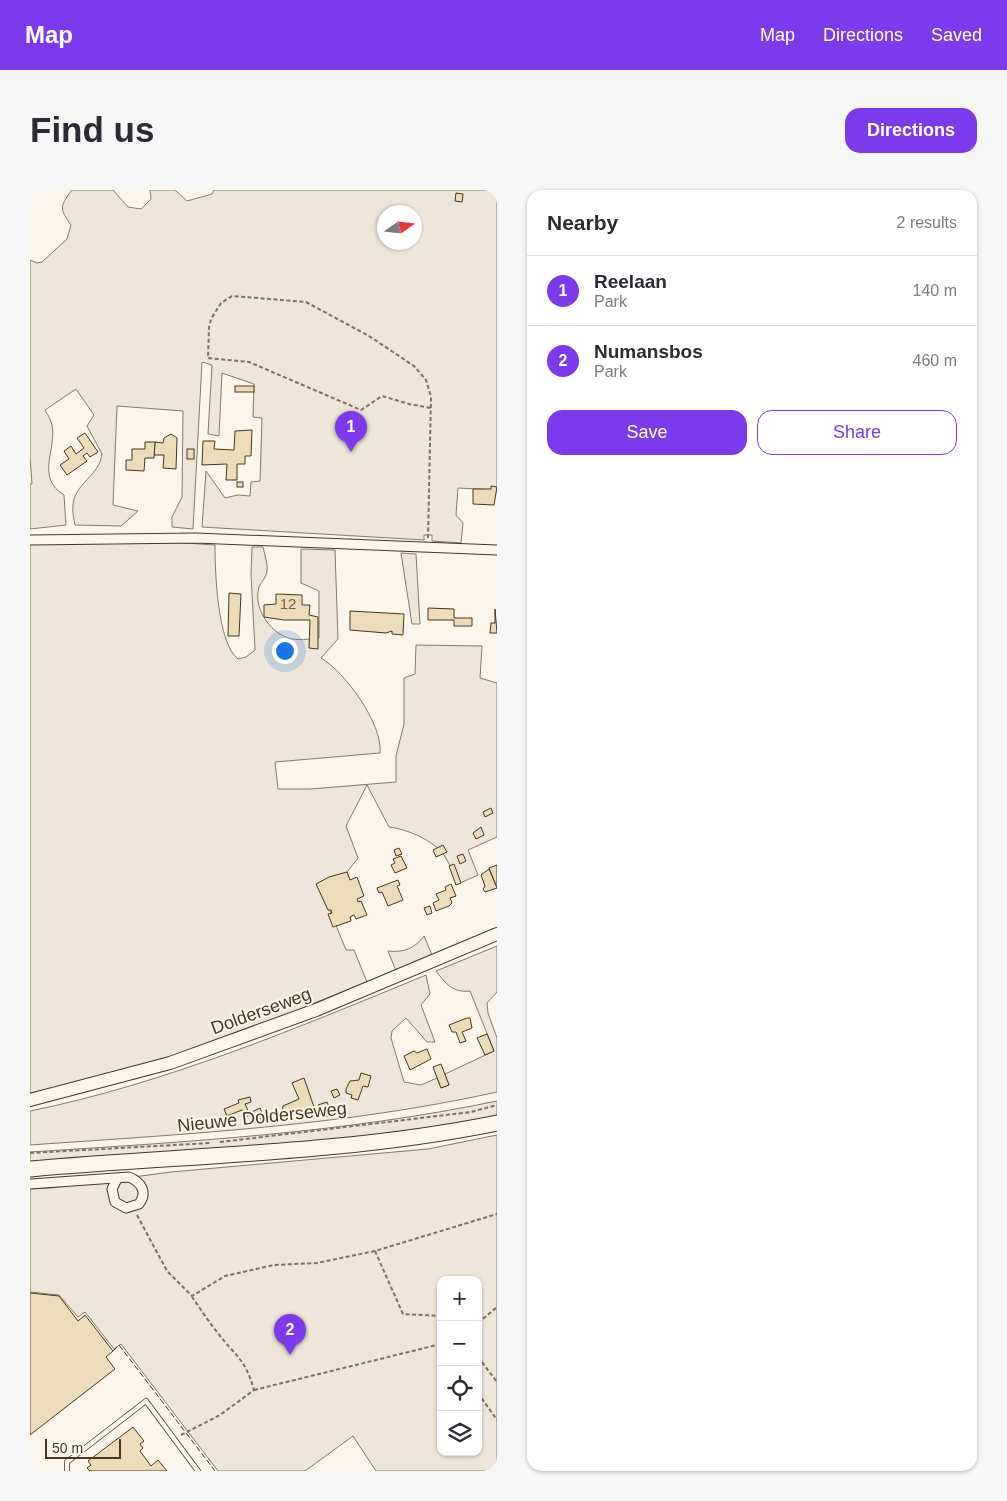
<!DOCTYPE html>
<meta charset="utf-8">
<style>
:root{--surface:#fff;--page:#f7f7f7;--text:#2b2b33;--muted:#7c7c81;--line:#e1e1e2;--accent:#7c3aed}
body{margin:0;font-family:Helvetica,sans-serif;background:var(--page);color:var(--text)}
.controls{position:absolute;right:15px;bottom:15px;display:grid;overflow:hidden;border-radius:10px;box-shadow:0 1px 4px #0004}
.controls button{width:45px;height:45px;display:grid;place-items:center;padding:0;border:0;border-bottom:1px solid var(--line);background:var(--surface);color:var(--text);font:25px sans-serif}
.compass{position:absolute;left:347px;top:15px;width:45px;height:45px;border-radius:50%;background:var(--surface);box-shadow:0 1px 4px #0004;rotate:76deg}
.scale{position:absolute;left:15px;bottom:12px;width:76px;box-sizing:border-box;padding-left:5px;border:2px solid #4a3520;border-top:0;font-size:14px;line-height:18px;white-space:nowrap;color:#4a3520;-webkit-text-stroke:4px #fbf6e9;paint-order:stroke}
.you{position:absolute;left:254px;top:460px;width:18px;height:18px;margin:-12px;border:4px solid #fff;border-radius:50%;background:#1a73e8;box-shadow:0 0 0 8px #1a73e833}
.badge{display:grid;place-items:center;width:32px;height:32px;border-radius:50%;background:var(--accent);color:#fff;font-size:16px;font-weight:700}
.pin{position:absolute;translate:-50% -41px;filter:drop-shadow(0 1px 2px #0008)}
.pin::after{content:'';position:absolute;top:26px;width:18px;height:15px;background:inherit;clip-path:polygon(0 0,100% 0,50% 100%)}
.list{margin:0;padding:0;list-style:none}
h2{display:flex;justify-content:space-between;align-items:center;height:65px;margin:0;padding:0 20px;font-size:21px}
h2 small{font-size:16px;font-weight:400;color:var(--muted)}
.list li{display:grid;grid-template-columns:32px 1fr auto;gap:15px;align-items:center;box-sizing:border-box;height:70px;padding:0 20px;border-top:1px solid var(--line)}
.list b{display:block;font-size:19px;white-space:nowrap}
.list p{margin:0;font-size:16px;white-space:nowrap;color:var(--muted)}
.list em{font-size:16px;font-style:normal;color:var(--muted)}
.actions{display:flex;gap:10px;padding:15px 20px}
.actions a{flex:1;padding:11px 0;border:1px solid var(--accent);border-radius:15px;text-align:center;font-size:18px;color:var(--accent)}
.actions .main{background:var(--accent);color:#fff}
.icon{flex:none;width:28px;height:28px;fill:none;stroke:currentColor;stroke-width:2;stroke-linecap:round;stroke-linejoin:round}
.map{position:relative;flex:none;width:467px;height:1281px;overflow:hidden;border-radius:15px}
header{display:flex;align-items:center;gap:30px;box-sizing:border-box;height:70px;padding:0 25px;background:var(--accent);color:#fff}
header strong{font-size:24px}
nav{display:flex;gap:28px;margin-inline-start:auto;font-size:18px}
.intro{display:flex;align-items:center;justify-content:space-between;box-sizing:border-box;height:120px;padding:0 30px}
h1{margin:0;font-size:35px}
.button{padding:12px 22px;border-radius:15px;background:var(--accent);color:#fff;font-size:18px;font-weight:700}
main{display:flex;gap:30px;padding:0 30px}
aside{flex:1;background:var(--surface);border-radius:15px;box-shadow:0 1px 4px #0004}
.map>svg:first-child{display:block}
</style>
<header>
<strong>Map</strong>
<nav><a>Map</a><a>Directions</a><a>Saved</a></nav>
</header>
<div class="intro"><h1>Find us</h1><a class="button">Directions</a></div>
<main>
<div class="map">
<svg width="467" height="1281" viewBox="0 0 467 1281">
<rect width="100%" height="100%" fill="#fbf6e9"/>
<!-- green -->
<g fill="#ede6d9" stroke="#887966" fill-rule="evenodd">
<path d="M42,0h41l15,17 13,2 10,-10 -1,-9h25l12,11 25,-7 2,-4h283v300l-39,-2 -2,27 7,8 -2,20 -29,-2v-6h-8v5l-222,-13 4,-56 19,27 13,-3 12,1 1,-14 9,-1 2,-63 -9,-1 1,-33 -32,-11 -3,63 -11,-2 4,-69 -10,-3 -9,167 -21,-2v-10l10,-20 1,-86 -66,-5 -4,99 25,6 -17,15 -46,-1c-1,-6 -3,-13 -2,-20 1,-21 27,-30 29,-51l-15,-28 7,-11 -18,-26 -31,21c3,5 6,10 7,15 5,25 -17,52 12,70l2,30 -36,4v-45h2l-2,-28v-196l7,3 5,-1 25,-23 4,-14c-11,-16 -12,-18 1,-35zM354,22h30v30h-30z"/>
<path d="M90,349l95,6c0,25 2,98 23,114l8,-2 9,-7 -4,-76 1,-27h11c2,10 7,21 2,30 -2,4 -5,7 -6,10 -6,21 10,44 29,51 9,3 22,1 31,0v-47l-18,-8v-34l34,1 3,89 -17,19c24,14 62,66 59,95l-105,9 3,27h33l85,-7v-26l8,-32v-46l11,-4 1,-29 66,1 -2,32 17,5v154l-29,13 10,25 -20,9c-4,-9 -8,-20 -14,-29 -11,-15 -37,-26 -55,-28l-22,-42 -21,41 12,32 -31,40v5l19,47h8l13,32 -127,51 -113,38 -97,22v-551z"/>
<path d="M371,363l15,1 4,70h-8z"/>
<path d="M394,746l8,19 -36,16 -8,-20c16,2 27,-3 36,-15z"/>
<path d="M467,756v46l-10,11 1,10 9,25v54c-153,34 -311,42 -467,53v-34c134,-27 270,-84 396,-136l4,19 -9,11 14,37h-8l-21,-24 -14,13 -1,7 13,44 17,3 16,-7 4,10 8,-3 -4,-11 49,-23 -24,-60c-17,2 -24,-7 -34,-20z"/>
<path d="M467,911v16l-38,8 -172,20 -257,20v-13c156,-10 313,-19 467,-51z"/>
<path d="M467,945v336h-121l-23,-35 -48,35h-87l-97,-127 -7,5 -29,-37 -7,5 -19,-22 -29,-3v-103l20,-1 121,-16 257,-23zM411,1090h37v172h-37z"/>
</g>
<!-- building -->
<g fill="#ecdcbc" stroke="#4a3520">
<path d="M426,3l7,1 -1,8 -7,-1z"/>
<rect x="205" y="196" width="19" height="6"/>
<path d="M222,240l-1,26h-6v8h-8v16h-11l1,-16 -25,1 1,-24h12l-1,8 20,1 1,-19z"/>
<path d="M55,243l13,19 -8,5 -3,-4 -4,3 4,5 -20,14 -7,-10 9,-6 -5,-8 7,-5 5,8 8,-6 -7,-10z"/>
<path d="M141,244l6,4 -1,31 -13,-1 1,-13h-10l1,-13 8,1 1,-5z"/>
<path d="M115,252h10l-1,16h-9l-1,13 -18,-1v-10h6v-11h13z"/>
<rect x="157" y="259" width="7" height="10"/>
<rect x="207" y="292" width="6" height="5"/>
<path d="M461,296l6,1 -3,18 -21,-1v-15h18z"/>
<path d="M199,403l12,1 -2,42h-11z"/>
<path d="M246,404l26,1v10h8l-1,10 9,2v32l-9,-1 1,-28h-26l-20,-3v-12l12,-1z"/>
<path d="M398,418l26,1v9h18v8h-18v-6h-26z"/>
<path d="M465,419l2,24h-7l1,-10h4z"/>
<path d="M320,421l54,3 -1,21 -11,-1v-3l-6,2 -36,-3z"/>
<path d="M461,618l2,5 -8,4 -2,-5z"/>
<path d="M451,637l3,8 -8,4 -3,-6z"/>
<path d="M413,655l4,7 -11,5 -3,-7z"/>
<path d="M369,658l3,6 -6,2 -2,-6z"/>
<path d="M433,664l3,7 -6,3 -3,-8z"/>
<path d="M371,666l6,12 -12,5 -4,-8 4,-2 -2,-4z"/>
<path d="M424,674l7,19 -5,2 -7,-19z"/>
<path d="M467,675v23l-8,-20z"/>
<path d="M459,679l8,19 -12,4 -2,-3 2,-3 -4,-11z"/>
<path d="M317,682l3,8 7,-3 7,19 -7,3 1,3 3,-1 6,14 -11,4 -2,-4 -4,2 1,4 -18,6 -5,-13 4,-1 -1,-3h-3l-12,-26 13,-7z"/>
<path d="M368,690l2,5 -3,1 6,14 -15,6 -6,-14 -3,1 -2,-5z"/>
<path d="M421,694l5,12 -6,2 2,5 -3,3 -13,5 -3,-8 6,-3 -3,-6 10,-4 -1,-3z"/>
<path d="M400,716l2,7 -5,2 -3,-7z"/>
<path d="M437,828h3l2,10 -10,4 4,9 -6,2 -4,-11h-4l-3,-7z"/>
<path d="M457,844l7,17 -9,4 -8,-17z"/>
<path d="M397,859l4,10 -21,11 -6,-14 10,-5 3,2z"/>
<path d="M411,874l8,21 -8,3 -8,-21z"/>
<path d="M331,883l10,3 -3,11 -5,-1 -5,14 -7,-2 1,-3 -6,-2v-4l4,-8 9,-1z"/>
<path d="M274,888l11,32 4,-2 -1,-3 9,-3 5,12 -10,4 -2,-8 -5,2 -3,-4 -25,9 -5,-4 1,-7 16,-7 -7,-16z"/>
<path d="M307,899l3,6 -6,3 -3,-7z"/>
<path d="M220,907l1,5 -6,2 5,11 -6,2 -2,-7 -15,6 -3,-7 15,-6 -1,-3z"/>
<path d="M230,918l4,10 -9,2 -3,-8z"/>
<path d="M0,1103l29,3 19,25 7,-6 28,36 -7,6 9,12 -85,66z"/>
<path d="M103,1237l11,14 -4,3 3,4 -3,3 11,15 7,-6 9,11h-77l-3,-3 4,-3 -3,-4z"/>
</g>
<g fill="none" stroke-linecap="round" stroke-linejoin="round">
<!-- lane casing -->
<g stroke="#4a3520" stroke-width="6">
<path id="lane" d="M37,1281v-9l79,-61 52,70"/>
</g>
<!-- street casing -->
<g stroke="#4a3520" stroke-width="11">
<g id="street">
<path d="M0,350l166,-2 301,12"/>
<path d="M0,994l99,-7c12,5 19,15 10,27l-13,4 -11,-6 -3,-13 5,-10"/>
</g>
</g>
<!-- secondary casing -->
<g stroke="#4a3520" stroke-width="14">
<path id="secondary" d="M0,910l140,-37 146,-53 181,-76"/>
</g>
<!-- primary casing -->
<g stroke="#4a3520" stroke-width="17">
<path id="primary" d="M0,979c155,-14 314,-15 467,-46"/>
</g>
<!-- path -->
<g stroke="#7f6f5c" stroke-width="2" stroke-dasharray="4 2.5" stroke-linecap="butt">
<path d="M398,348l3,-141 -5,-17 -12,-14 -45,-30 -63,-34 -74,-6 -11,7 -10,16 -2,9 -1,30 41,4 112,48 21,-14 27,8 22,4"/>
<path d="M190,952l251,-30 26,-7"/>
<path d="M0,963l180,-10"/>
<path d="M107,1025l30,56 25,25 33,-20 49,-11 43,-2 58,-12 122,-37"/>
<path d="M345,1061l28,63 38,2"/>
<path d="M448,1133l19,-16"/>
<path d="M448,1167l19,25"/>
<path d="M224,1200l187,-46"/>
<path d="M448,1203l19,27"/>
<path d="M151,1245l39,-20 34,-25c-9,-32 -18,-33 -37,-58 -9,-11 -17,-24 -25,-35"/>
</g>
<!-- lane -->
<use href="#lane" stroke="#fbf6e9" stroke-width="4.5"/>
<!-- street -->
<use href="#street" stroke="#fbf6e9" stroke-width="9"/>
<!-- secondary -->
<use href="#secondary" stroke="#fbf6e9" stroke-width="12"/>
<!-- primary -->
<use href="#primary" stroke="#fbf6e9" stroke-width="15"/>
<!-- fence -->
<path stroke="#4a3520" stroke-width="1" stroke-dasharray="6 2.5" stroke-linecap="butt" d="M83,1161l6,-6 96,126"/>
</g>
<g text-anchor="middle" stroke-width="4" stroke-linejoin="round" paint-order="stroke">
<!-- number labels -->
<g font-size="15" fill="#725f47">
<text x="258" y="419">12</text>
</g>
<!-- street labels -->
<g font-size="18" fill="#4a3520" stroke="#fbf6e9">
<text transform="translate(231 821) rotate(-20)" y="6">Dolderseweg</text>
<text transform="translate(232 927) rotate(-6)" y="6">Nieuwe Dolderseweg</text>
</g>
</g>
</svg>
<div class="controls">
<button>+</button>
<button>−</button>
<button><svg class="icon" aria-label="locate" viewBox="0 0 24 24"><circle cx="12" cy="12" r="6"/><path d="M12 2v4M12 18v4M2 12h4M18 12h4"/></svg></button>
<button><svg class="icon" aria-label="layers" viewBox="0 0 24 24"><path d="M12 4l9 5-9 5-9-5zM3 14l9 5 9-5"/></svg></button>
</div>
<svg class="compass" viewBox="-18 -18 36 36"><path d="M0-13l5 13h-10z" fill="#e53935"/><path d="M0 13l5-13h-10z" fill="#7c7c81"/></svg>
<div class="scale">50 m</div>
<div class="you"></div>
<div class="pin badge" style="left:321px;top:262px">1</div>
<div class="pin badge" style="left:260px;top:1165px">2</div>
</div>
<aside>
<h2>Nearby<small>2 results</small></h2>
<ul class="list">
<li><span class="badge">1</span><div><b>Reelaan</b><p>Park</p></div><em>140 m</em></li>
<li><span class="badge">2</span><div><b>Numansbos</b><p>Park</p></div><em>460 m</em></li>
</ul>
<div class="actions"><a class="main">Save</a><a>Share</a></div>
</aside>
</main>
